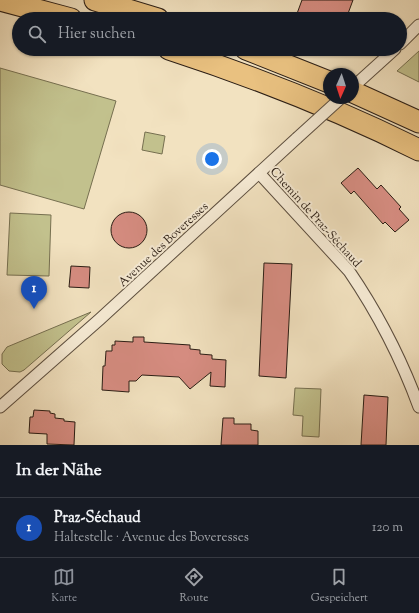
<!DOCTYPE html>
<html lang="de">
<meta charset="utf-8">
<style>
:root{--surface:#171b24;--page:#242831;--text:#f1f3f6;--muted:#9ea1a6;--line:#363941;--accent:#8c9099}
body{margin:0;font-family:"Sorts Mill Goudy",serif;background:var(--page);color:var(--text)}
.compass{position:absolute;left:323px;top:68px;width:36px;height:36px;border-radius:50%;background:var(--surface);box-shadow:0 1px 3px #0004;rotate:183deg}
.you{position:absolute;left:212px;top:159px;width:14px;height:14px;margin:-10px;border:3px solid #fff;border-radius:50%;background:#1a73e8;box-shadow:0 0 0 6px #1a73e833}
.badge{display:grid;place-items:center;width:26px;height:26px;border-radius:50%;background:var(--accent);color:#fff;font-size:13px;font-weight:700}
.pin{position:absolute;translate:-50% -33px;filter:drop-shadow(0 1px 2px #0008)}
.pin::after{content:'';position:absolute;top:21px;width:14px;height:12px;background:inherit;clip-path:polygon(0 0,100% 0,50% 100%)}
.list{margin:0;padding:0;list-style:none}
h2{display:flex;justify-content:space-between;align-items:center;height:52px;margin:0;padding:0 16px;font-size:17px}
h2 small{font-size:13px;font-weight:400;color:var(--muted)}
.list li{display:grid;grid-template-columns:26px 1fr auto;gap:12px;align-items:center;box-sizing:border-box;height:60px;padding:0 16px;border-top:1px solid var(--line)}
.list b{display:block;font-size:15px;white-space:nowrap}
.list p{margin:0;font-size:13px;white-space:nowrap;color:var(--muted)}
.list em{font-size:13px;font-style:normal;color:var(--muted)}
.icon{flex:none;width:22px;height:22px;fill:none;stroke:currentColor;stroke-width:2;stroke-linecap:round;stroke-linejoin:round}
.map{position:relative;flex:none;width:419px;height:445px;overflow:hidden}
.search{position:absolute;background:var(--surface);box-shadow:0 1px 3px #0004;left:12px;right:12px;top:12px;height:44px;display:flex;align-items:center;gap:10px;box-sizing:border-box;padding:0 14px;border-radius:22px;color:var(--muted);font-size:15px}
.sheet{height:112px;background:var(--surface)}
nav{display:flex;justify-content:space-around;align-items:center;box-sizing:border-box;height:56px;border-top:1px solid var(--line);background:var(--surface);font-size:11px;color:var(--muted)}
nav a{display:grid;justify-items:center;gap:2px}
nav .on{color:var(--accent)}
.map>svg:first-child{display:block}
</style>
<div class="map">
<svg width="419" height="445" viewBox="0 0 419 445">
<rect width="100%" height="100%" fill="#f2e2c0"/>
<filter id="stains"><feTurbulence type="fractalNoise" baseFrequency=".005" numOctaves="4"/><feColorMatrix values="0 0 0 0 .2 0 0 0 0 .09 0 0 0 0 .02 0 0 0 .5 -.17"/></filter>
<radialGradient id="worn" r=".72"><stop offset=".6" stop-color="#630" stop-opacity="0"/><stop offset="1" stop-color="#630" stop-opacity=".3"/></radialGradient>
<!-- green -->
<g fill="#c2c18d" stroke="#766f50">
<path d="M419,51v31l-22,-11z"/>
<path d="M0,68l116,33 -32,108 -84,-24z"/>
<path d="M145,132l20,4 -3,18 -20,-4z"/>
<path d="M10,213l41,2 -2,61 -42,-1z"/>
<path d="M91,312l-67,58 -4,2 -11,-1 -7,-7v-10l5,-7z"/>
<path d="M295,388l26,1 -2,48 -17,-1 1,-20 -10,-1z"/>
</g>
<!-- building -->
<g fill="#d78d82" stroke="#2a1d14">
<path d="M302,0h51l-7,19h-51z"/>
<path d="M358,168l19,21 4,-4 20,22 -2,2 10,11 -14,12 -10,-10 -2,2 -29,-33 -3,3 -10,-11z"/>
<circle cx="129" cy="230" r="18"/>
<path d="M264,263l28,1 -6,114 -27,-2z"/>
<path d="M71,266l19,1 -1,21 -20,-1z"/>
<path d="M133,337h11v5l46,3v4l10,1v4l12,1v4l14,1 -1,27 -15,-1 1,-14 -21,17 -11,-12 -37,-2 -6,6h-7v11l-27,-2 1,-24h2l1,-15h6v-6h3v-4l18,1z"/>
<path d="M364,395l24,2 -2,48h-25z"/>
<path d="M34,410l16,1v2l5,1v4l9,1v2l11,1 -1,23 -27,-1v-10l-18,-1 1,-16h3z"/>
<path d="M223,418h11v6h17v6l7,1v14h-37z"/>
</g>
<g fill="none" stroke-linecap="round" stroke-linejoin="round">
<!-- minor casing -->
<g stroke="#5c4e3f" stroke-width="13">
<g id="minor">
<path d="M400,44l19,-19"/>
<path d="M353,87l42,-38"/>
<path d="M259,173l90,98c30,44 52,87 70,136"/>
<path d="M0,407l100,-88 197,-181"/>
</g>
</g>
<!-- motorway casing -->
<g stroke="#2a1d14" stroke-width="23">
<g id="motorway">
<path d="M0,0l71,19"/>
<path d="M95,0l63,19"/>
<path d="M169,49c86,28 170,61 250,101"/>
<path d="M246,49l83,33"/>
<path d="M353,92l66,30"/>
</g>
</g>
<!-- minor -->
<use href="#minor" stroke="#f7ecd6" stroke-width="11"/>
<!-- motorway -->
<use href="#motorway" stroke="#e9c180" stroke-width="21"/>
<!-- minor-bridge casing -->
<g stroke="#5c4e3f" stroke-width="13" stroke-linecap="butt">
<path id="minor-bridge" d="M297,138l44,-40"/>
</g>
<!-- minor-bridge -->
<use href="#minor-bridge" stroke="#f7ecd6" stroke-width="11"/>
</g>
<g text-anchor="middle" stroke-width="4" stroke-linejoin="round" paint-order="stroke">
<!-- street labels -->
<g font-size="12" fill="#2a1d14" stroke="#f7ecd6">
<text transform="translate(316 217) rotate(48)" y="4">Chemin de Praz-Séchaud</text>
<text transform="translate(163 244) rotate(-43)" y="4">Avenue des Boveresses</text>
</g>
</g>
<rect width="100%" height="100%" filter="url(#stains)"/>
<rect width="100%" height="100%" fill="url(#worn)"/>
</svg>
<svg class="compass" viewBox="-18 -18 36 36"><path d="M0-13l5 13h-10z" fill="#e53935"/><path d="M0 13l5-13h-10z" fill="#9ea1a6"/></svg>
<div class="you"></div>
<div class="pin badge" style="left:34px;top:309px;background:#1a4fb4">1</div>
<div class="search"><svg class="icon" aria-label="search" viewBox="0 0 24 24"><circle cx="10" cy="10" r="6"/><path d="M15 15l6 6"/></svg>Hier suchen</div>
</div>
<section class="sheet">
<h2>In der Nähe<small></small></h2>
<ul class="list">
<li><span class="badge" style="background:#1a4fb4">1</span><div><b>Praz-Séchaud</b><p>Haltestelle · Avenue des Boveresses</p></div><em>120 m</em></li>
</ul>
</section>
<nav>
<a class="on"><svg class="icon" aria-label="map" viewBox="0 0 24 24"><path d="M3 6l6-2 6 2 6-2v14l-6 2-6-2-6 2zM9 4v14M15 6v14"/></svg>Karte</a>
<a><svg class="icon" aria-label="directions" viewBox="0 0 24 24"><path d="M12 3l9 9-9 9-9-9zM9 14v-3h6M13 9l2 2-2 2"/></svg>Route</a>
<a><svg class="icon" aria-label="saved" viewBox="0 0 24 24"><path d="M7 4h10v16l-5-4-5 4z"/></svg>Gespeichert</a>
</nav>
